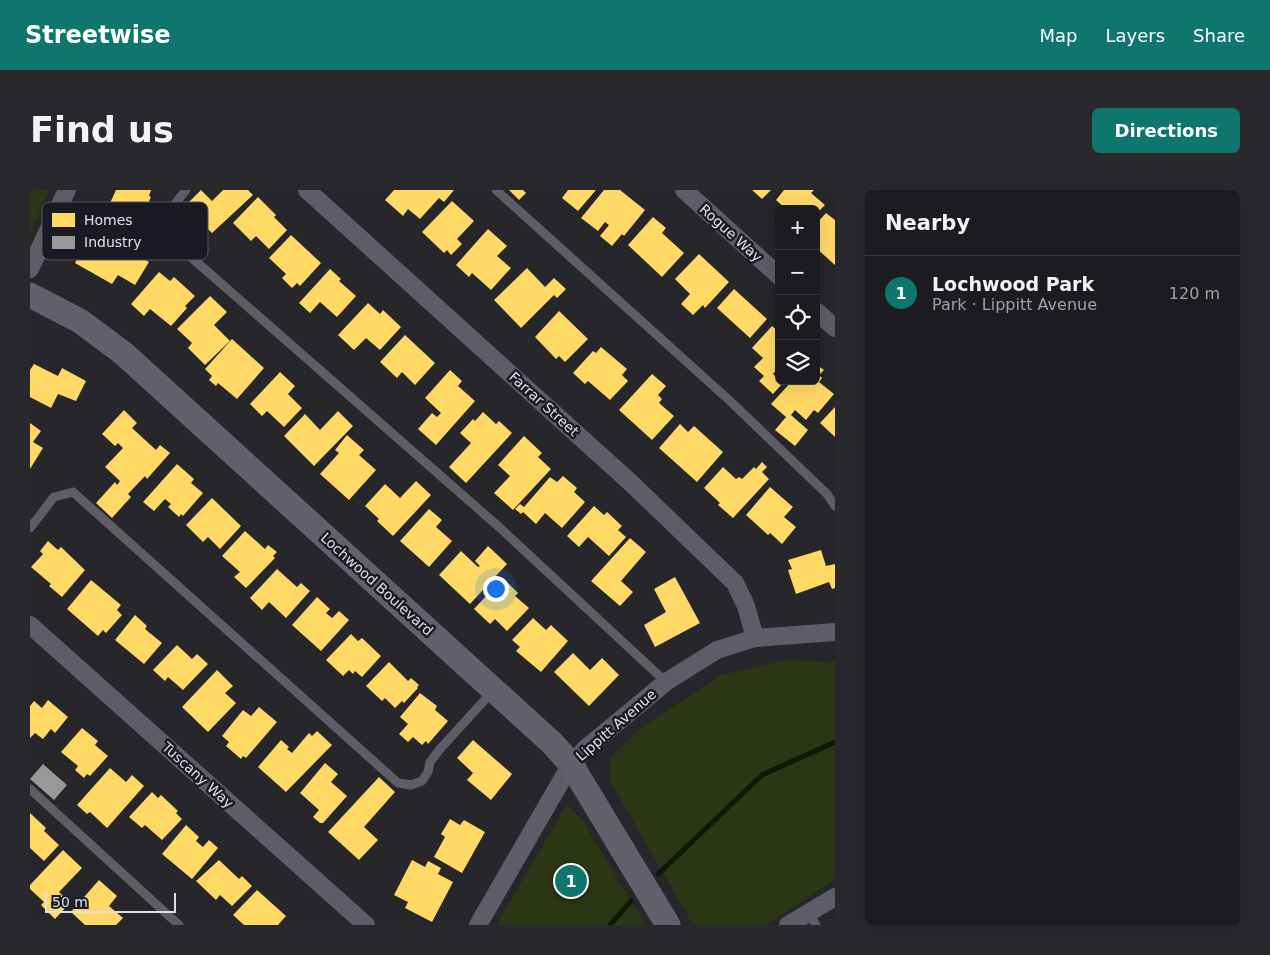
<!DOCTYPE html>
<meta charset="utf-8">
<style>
:root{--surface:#1c1c20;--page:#29292d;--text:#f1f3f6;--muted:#a0a1a5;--line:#3a3a3e;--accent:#0f766e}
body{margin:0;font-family:"DejaVu Sans",sans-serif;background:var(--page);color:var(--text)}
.controls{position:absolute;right:15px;top:15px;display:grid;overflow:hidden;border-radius:8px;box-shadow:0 5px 20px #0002}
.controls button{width:45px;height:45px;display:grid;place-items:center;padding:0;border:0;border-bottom:1px solid var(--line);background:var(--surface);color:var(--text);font:25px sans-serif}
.scale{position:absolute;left:15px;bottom:12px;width:131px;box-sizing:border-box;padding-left:5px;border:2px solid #dfe0e7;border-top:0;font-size:14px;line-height:18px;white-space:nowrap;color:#dfe0e7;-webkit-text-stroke:4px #191a24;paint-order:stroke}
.you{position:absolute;left:465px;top:398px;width:18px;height:18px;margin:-12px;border:4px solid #fff;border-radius:50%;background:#1a73e8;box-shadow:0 0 0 8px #1a73e833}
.badge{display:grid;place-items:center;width:32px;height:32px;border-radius:50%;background:var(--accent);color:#fff;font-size:16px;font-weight:700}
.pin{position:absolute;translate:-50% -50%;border:2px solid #fff;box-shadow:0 1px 5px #0006}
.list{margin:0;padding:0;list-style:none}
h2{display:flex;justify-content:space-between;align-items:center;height:65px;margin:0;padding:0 20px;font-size:21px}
h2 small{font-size:16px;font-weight:400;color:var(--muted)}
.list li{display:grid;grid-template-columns:32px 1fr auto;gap:15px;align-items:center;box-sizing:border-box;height:75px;padding:0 20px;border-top:1px solid var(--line)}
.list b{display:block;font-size:19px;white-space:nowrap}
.list p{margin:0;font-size:16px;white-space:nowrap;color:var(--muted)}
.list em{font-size:16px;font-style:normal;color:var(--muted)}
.icon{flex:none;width:28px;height:28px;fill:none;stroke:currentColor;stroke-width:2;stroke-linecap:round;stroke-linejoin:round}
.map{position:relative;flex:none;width:805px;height:735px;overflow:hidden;border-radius:8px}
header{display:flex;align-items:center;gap:30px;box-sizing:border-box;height:70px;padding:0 25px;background:var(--accent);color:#fff}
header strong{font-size:24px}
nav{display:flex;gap:28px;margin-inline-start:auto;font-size:18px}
.intro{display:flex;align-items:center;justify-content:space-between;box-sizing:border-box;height:120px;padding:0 30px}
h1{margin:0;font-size:35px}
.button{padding:12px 22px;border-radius:8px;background:var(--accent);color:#fff;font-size:18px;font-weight:700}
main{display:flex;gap:30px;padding:0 30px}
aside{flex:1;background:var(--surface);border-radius:8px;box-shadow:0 5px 20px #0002}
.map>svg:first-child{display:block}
</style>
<header>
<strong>Streetwise</strong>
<nav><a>Map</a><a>Layers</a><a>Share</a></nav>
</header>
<div class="intro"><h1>Find us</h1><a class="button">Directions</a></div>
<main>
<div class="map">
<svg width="805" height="735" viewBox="0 0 805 735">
<rect width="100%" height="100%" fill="#26262b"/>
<!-- green -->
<g fill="#2b3614">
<path d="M0,0h20l-20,43z"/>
<path d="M755,470l50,2v217l-69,46h-73l-83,-144v-23l31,-31 81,-52z"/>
<path d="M537,614l15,16 64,105h-150z"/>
</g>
<!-- homes -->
<g fill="#ffd966">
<path d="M86,0h35l-2,6 2,1 -2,4 5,16 11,5 -2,5 4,2 -5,12 -35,-15 2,-4 -23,-10z"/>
<path d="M171,0l11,11 11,-11h25l5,5 -41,38 -27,-27z"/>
<path d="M364,0h60l-10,12 -5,-4 -19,21 -12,-10 -5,7 -18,-16z"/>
<path d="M479,0h14l3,3 -7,7z"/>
<path d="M538,0h28l-18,21 -16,-13z"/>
<path d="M574,0h16l25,20 -21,26 -2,-2 -10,12 -12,-10 9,-11 -4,-3 -7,9 -17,-13z"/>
<path d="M722,0h19l-9,9z"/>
<path d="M754,0h30l-3,3 14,12 -9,9v-5h-30l-10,-9z"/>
<path d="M228,7l18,18 -2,2 13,13 -18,19 -13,-13 -5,5 -18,-18z"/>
<path d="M422,11l22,20 -17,18 5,5 -11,11 -4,-5 -3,3 -22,-21z"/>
<path d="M796,23l9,7v45l-19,-17v-24z"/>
<path d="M623,27l13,11 -4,5 22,20 -22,24 -34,-32z"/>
<path d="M76,36l24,14 -8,14 3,2 3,-6 21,12 -14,23 -17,-10 -6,9 -37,-21 15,-26 7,5z"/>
<path d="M458,39l19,17 -10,10 14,12 -20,22 -19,-17 -3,4 -13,-12z"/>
<path d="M261,45l30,28 -21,23 -3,-3 -5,5 -10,-10 4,-4 -17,-16z"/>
<path d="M669,64l30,28 -24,26 -2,-3 -10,10 -12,-11 9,-10 -15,-15z"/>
<path d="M497,78l18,19 9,-9 12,11 -9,9 -3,-3 -33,33 -27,-28z"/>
<path d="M300,79l11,10 -2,2 17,15 -19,21 -17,-15 -10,11 -11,-10z"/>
<path d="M129,82l11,9 4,-4 21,19 -10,10 2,2 -16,18 -21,-17 -6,7 -13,-12z"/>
<path d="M704,99l33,30 -17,19 -33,-30z"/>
<path d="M180,106l17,16 -13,13 16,16 -25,24 -17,-17 4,-5 -15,-14z"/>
<path d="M338,113l12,11 3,-4 18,17 -21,23 -14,-12 -12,12 -16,-15z"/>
<path d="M529,121l29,28 -23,23 -6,-6 -3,3 -21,-22z"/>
<path d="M742,136l7,6v41l-3,-3 -3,4 10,9 -10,11 -14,-13 5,-5 -10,-9 9,-9 -11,-10z"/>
<path d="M375,145l30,28 -20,22 -13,-13 -5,6 -17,-16z"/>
<path d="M202,149l32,29 -27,31 -19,-16 -2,3 -7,-6 3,-4 -7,-7z"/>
<path d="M571,157l26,22 -5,6 6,6 -18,19 -22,-19 -3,3 -12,-11 20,-22 3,2z"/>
<path d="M4,174l24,12 4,-8 24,13 -10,20 -18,-7 -7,14 -21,-11v-27z"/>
<path d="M786,174l8,6 -5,5 3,3 -3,4 15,12 -16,19 -4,-3 -8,10 -11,-10 -4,5 17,15 -13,16 -20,-16 11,-13 -15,-13 21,-23h24z"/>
<path d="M420,180l12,11 -4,5 17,15 -39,44 -18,-16 14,-16 5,4 4,-4 -16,-15z"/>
<path d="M250,182l15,14 -7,8 14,14 -18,19 -17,-16 -5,5 -12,-12z"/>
<path d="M622,184l14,12 -8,9 4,4 -3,4 15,13 -22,24 -33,-30z"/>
<path d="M805,217v30l-15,-14z"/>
<path d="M94,220l13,13 -5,5 24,22 4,-5 10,8 -23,26 -2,-3 -17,18 3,3 -19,21 -16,-15 19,-21 2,3 3,-4 -15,-14 18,-19 -5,-5 -3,3 -13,-12z"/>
<path d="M308,221l15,15 -39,40 -30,-30 21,-22 15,16z"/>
<path d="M453,222l13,12 3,-3 13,12 -46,50 -17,-16 22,-24 -11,-10 13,-14 2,2z"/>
<path d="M0,233l11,8 -8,11 10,6 -13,21z"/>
<path d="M650,234l8,8 6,-6 29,26 -26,30 -38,-34z"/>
<path d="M317,245l17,15 -5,5 17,15 -27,30 -29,-26 19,-21 -4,-3z"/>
<path d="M494,246l18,17 -4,4 13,12 -38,41 -19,-17 16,-17 -12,-11z"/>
<path d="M732,272l5,5 -5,5 7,7 -36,39 -15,-13 2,-2 -16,-15 19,-21 13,12 3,-2 3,2 12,-12 2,2z"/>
<path d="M147,274l17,15 -3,4 12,10 -20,23 -2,-2 -2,3 -11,-10 3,-3 -6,-5 -11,12 -11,-9z"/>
<path d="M533,286l14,12 -3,4 11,10 -23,26 -17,-15 -9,11 -13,-12 -2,2 -6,-5 5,-5 4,3 26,-30 7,5z"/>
<path d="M386,291l15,14 -38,41 -16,-15 2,-2 -14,-13 20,-22 15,14z"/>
<path d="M740,297l23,20 -9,10 12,10 -14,17 -12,-11 -2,2 -22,-20z"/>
<path d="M182,308l29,28 -21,23 -12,-12 -5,5 -17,-17z"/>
<path d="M564,316l10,9 3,-3 15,14 -4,4 8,7 -17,19 -21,-19 -9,10 -12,-11z"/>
<path d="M399,319l13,11 -6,7 16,14 -23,26 -29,-26z"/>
<path d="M215,341l20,18 3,-4 9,7 -4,4 2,2 -29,30 -12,-11 6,-5 -18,-16z"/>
<path d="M600,348l16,14 -25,29 12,11 -13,14 -29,-25z"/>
<path d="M18,351l10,9 3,-3 24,23 -23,27 -13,-11 2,-2 -20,-17 12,-13 -3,-3z"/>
<path d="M458,356l19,18 -37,40 -31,-29 22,-24 17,16 2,-1 -5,-5z"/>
<path d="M791,360l5,16 9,-2v24l-3,1 -3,-7 -33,12 -8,-24 4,-1 -4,-9z"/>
<path d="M247,379l20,18 4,-4 9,8 -24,27 -17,-16 -7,8 -12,-12z"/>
<path d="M645,387l25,46 -45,24 -11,-22 22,-13 -12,-23z"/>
<path d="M473,388l15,15 -3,3 14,12 -22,23 -12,-12 -5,5 -16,-15z"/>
<path d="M61,390l30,25 -4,5 5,5 -16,18 -3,-3 -5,6 -31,-27z"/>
<path d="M287,407l13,12 -4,4 6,5 7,-7 10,9 -28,31 -29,-26z"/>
<path d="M105,425l12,11 -2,3 17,14 -18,21 -29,-24z"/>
<path d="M503,428l13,12 5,-5 17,16 -27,31 -25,-21 4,-4 -8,-7z"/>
<path d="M321,444l7,7 4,-3 19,18 -19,21 -7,-6 -2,3 -4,-4 -6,6 -17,-16z"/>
<path d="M147,455l15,14 5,-5 11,10 -25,26 -15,-13 -3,4 -12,-11z"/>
<path d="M543,463l17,17 12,-12 17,17 -30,31 -35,-34z"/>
<path d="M359,472l19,19 3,-3 8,7 -2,2 1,1 -14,15 -2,-2 -7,7 -10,-10 -3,3 -16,-15z"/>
<path d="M187,480l16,16 -8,7 11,10 -28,29 -26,-25z"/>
<path d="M390,503l17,13 -2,4 13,11 -20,23 -2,-3 -4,4 -9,-8 -5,5 -9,-8 9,-10 -8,-7z"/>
<path d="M18,510l20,17 -13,16 -4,-4 -8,10 -8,-6 -5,5v-32l4,-5 8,7z"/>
<path d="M229,517l18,15 -31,36 -3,-2 -2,3 -15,-13 3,-4 -7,-6 21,-26 8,6z"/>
<path d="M52,538l16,13 -3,4 13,11 -18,20 -3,-2 -3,4 -9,-8 3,-4 -17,-14z"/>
<path d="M287,541l15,14 -46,47 -28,-25 23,-27 8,7 -2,2 5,4 17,-20 3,3z"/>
<path d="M443,550l39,34 -21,26 -24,-20 6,-7 -16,-15z"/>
<path d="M295,573l13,11 -7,8 16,14 -24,27h-3l-7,-6 6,-7 -19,-17z"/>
<path d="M80,578l16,14 6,-7 12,11 -37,42 -17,-16 -3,2 -10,-9z"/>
<path d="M349,587l16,15 -31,35 14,13 -19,20 -31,-28z"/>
<path d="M122,602l6,6 3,-3 17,16 -2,2 6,6 -20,21 -17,-15 -3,3 -13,-11z"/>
<path d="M0,623l16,15 -2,3 15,14 -15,16 -14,-13z"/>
<path d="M420,629l10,6 4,-5 21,12 -23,41 -28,-16 11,-20 -4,-3z"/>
<path d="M156,635l13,12 -3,4 7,6 6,-7 9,8 -26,31 -30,-25z"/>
<path d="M33,660l19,18 -23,24 11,11 -15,16 -14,-14 3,-3 -14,-13v-4z"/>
<path d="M189,670l20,19 3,-3 10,10 -20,20 -12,-11 -4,5 -20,-19z"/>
<path d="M382,670l13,7 3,-6 13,7 -3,6 15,8 -21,40 -27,-14 3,-6 -14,-7z"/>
<path d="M69,690l18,16 -8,10 14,12 -7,7h-31l-14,-13z"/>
<path d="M227,700l29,26 -8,9h-34l-11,-10z"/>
</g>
<!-- industry -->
<path fill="#999" d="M13,574l24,21 -13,15 -24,-21z"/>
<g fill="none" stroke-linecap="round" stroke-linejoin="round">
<!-- stream -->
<g stroke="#101704" stroke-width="5">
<path d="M628,684l104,-99 73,-33"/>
<path d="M580,735l21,-24"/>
</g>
<!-- lane -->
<g stroke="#5d5d67" stroke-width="9">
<path d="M156,0l-16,20 5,22 9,19 315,276 167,155"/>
<path d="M466,0l233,210 98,94 8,12"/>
<path d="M0,338l24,-31 19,-5 325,291 13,2 11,-4 6,-9 2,-10 10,-13 52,-57"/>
<path d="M0,599l149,136"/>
<path d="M779,723l7,12"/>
</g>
<!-- street -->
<g stroke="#5d5d67" stroke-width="18">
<path d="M277,0l324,293 104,100 11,23 9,32"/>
<path d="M654,0l95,86"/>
<path d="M0,79l37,-79"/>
<path d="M786,121l19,17"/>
<path d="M0,435l336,300"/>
<path d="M448,735l93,-161 13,-14 82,-68 51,-32 38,-12 80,-6"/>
<path d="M758,735l47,-28"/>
</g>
<!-- secondary -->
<path stroke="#60616b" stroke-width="25" d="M0,105l50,26 43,32 429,390 19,21 10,17 87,144"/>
</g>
<g text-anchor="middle" stroke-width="5" stroke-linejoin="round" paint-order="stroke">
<!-- street labels -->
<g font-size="14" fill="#dfe0e7" stroke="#191a24">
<text transform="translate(701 43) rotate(42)" y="5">Rogue Way</text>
<text transform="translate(514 214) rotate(42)" y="5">Farrar Street</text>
<text transform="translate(347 394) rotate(42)" y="5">Lochwood Boulevard</text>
<text transform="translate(586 535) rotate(-41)" y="5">Lippitt Avenue</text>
<text transform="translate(168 585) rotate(42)" y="5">Tuscany Way</text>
</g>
</g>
<!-- legend -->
<rect x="12" y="12" width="166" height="58" rx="8" fill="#191a24" stroke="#54555e" stroke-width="1"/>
<rect x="22" y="23" width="23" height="14" fill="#ffd966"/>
<rect x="22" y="46" width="23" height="13" fill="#999"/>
<g font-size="14" fill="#dfe0e7">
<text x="54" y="35">Homes</text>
<text x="54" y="57">Industry</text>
</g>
</svg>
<div class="controls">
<button>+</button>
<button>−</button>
<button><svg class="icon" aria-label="locate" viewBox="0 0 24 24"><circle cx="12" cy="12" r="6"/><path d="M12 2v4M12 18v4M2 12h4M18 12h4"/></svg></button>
<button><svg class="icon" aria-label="layers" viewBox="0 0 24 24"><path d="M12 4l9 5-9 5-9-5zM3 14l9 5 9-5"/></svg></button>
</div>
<div class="scale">50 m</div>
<div class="you"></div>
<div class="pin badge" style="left:541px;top:691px">1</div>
</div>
<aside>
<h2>Nearby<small></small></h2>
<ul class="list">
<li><span class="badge">1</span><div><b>Lochwood Park</b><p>Park · Lippitt Avenue</p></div><em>120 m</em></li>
</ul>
</aside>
</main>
